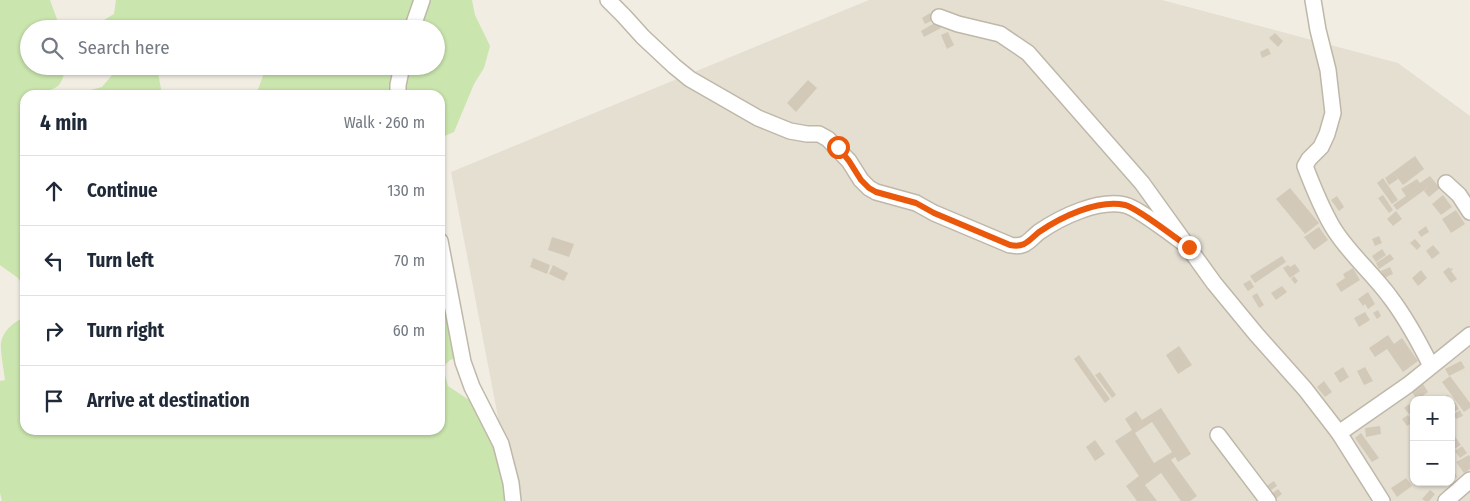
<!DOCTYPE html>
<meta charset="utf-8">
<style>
:root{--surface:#fff;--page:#f2f2f3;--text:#1f2937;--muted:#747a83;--line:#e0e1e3}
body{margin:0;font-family:"Fira Sans Condensed",sans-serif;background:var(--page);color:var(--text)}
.controls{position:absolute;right:15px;bottom:15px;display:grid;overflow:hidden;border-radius:10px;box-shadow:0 1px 4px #0004}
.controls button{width:45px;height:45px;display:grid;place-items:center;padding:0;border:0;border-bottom:1px solid var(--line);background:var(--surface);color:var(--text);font:25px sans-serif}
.stop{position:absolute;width:15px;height:15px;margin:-11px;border:4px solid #ea580c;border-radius:50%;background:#fff}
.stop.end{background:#ea580c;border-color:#fff;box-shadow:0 1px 5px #0008}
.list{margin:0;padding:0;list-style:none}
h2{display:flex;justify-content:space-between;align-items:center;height:65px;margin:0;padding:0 20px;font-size:21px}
h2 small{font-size:16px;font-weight:400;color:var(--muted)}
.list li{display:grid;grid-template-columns:32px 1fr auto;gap:15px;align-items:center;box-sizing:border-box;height:70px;padding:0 20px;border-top:1px solid var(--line)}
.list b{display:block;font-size:19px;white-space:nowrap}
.list em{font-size:16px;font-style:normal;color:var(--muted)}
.icon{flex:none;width:28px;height:28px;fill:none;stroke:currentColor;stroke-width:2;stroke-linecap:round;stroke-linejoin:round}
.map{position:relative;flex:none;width:1470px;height:501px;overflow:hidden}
.search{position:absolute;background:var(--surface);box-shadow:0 1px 4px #0004;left:20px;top:20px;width:425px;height:55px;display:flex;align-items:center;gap:12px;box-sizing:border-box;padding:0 18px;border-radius:28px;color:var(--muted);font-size:19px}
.panel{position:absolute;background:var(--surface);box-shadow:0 1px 4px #0004;left:20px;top:90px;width:425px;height:345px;border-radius:15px}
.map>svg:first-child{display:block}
</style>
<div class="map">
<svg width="1470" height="501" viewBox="0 0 1470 501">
<rect width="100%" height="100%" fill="#f1ede3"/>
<!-- residential -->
<path fill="#e5dfd2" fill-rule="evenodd" d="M869,0h293l236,63 72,53v385h-956l-63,-329zM1414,400h37v82h-37z"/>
<!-- green -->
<g fill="#cae5ad">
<path d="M0,0h50l8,22 11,7h-40v37h36c-2,17 -5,23 -22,25 -5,1 -8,1 -12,4h-6c0,11 -5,20 0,30v164l-7,-11 -18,-13z"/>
<path d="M116,0h356l3,15 15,31 -6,22 -10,16 -20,48 -14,6v-43h-184l8,-22 -12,-6 -22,8 -9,-6v-3h215v-37h-354l17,-6 15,-9z"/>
<path d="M118,66h39l5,29h-90l30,-8 16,-19z"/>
<path d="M440,221l8,26 20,108 -18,5 -7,7 5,19 18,12 27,14 20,52 6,37h-517l-2,-8v-112l5,-1c-1,-9 -5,-30 -4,-37 2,-13 13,-21 24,-26v113h415z"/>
</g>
<!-- building -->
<g fill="#d2c9b9" fill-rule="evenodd">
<path d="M930,13l3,7 -8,4 -3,-6z"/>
<path d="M938,21l3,7 -17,9 -3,-6z"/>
<path d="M948,32l6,13 -7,4 -6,-14z"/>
<path d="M1275,33l8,8 -5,6 -9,-9z"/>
<path d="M1268,48l3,6 -9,4 -2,-6z"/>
<path d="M808,80l9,8 -21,24 -9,-9z"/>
<path d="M1415,156l9,13 -21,16 -9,-12 4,6 -9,6 -4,-7z"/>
<path d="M1430,176l10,12 -11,9 -5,-6 6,-5 -33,24 -4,-5 13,-9 -5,-7 16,-10 3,4z"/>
<path d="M1383,178l15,22 -6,4 -15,-21z"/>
<path d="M1290,188l29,35 -14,11 -29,-35z"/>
<path d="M1383,195l10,15 -4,3 -11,-15z"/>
<path d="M1443,195l9,12 -11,8 -9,-11z"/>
<path d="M1337,196l7,11 -5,4 -8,-11z"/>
<path d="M1456,210l9,14 -14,9 -9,-14z"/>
<path d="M1396,211l6,8 -9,7 -6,-7z"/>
<path d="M1426,226l3,6 -8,5 -3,-5z"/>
<path d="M1319,227l9,13 -14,10 -10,-13z"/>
<path d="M1379,236l3,7 -7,3 -3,-7z"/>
<path d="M552,237l22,7 -5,13 -21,-7z"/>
<path d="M1415,239l6,7 -4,4 -7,-7z"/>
<path d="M1433,245l7,8 -8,6 -6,-8z"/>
<path d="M1382,249l4,6 -10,7 -4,-6z"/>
<path d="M1390,254l4,5 -15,10 -3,-6z"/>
<path d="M1282,256l4,6 -31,21 -5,-7z"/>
<path d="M533,258l17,7 -3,9 -17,-7z"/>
<path d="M1295,264l5,7 -10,7 -7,-10 5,-3 2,2z"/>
<path d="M553,265l15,8 -4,8 -15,-7z"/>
<path d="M1390,267l3,7 -9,4 -3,-7z"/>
<path d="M1449,267l1,2 2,-1 1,1 -2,2 6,8 -6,4 -8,-11z"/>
<path d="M1353,268l7,12 -19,12 -5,-8 9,-6 -2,-4z"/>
<path d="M1421,270l6,8 -9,8 -6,-8z"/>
<path d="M1294,276l4,5 -3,3 -4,-5z"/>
<path d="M1250,280l4,7 -6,4 -5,-7z"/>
<path d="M1282,286l5,6 -11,8 -5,-7z"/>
<path d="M1368,292l7,12 -7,5 -3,-5 -2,2 -5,-7z"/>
<path d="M1257,293l7,12 -5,3 -7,-12z"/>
<path d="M1378,310l3,6 -4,3 -4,-6z"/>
<path d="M1365,312l5,8 -11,7 -5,-9z"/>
<path d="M1388,335l6,9 8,-6 16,23 -15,11 -16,-23 -12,8 -6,-9z"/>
<path d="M1179,346l13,19 -14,9 -12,-19z"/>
<path d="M1079,355l31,44 -5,4 -31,-44z"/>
<path d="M1461,361l4,7 -16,8 -4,-7z"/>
<path d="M1343,367l6,10 -9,6 -6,-10z"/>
<path d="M1365,367l8,14 -9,4 -7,-14z"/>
<path d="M1100,372l16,23 -4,3 -17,-23z"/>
<path d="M1450,376l20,27v5l-6,4 -22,-30z"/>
<path d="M1324,381l8,11 -7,5 -8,-10z"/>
<path d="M1423,384l5,8 -11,8 -5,-8z"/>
<path d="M1448,395l3,5h-8l-1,-2z"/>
<path d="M1455,402l4,7 -8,4v-10z"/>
<path d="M1409,404l5,6 -5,4 -5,-6z"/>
<path d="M1161,408l30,46 -13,8 -3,-5 -4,3 26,36 -7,5h-9l-20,-28 -16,12 12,16h-20l-11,-15 13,-10 -24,-35 17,-11 -7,-11 11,-8 6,9zM1152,422l20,30 -18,11 -19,-30z"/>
<path d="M1460,410l3,6 -7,3 -2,-5z"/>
<path d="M1408,415l5,7 -6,4 -5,-7z"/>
<path d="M1380,426l1,8 -15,3 -1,-9z"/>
<path d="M1451,431l10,14 -10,6z"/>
<path d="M1361,433l18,25 -7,4 -17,-24z"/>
<path d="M1095,440l10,14 -10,7 -9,-14z"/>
<path d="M1462,446l5,7 -7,5 -5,-7z"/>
<path d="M1469,455l1,2v12l-6,4 -8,-11z"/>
<path d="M1451,465l6,12 -6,2z"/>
<path d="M1406,478l6,8 -15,11 -6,-9z"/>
<path d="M1274,481l3,5 -9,6 -3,-5z"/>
<path d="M1278,489l4,5 -9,7 -4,-5z"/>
<path d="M1430,490l5,4 -6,7h-4l-3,-2z"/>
</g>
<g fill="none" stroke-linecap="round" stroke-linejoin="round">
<!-- minor casing -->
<g stroke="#bfb8a9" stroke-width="18">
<g id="minor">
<path d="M608,0l16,16 19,21 31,29 16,13 68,39 32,13 17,3h12l9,5 21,22 12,19 8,8 7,4 40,11 18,10 76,32c16,3 18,-4 29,-13 22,-15 59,-33 86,-27 13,3 50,32 64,42"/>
<path d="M1313,0l5,30 10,40 5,43 -6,21 -6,13 -12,12 -4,7c8,21 16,41 27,60 15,26 40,46 58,71 16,21 29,45 41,69"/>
<path d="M939,17l19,7 42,10 28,19 114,130 72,100 42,51 49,55 34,44 43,68"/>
<path d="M412,29l10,-29"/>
<path d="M398,95v-10l4,-19"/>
<path d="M1446,183l13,12 11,17"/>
<path d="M440,241l23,121 9,25 29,57 10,39 2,18"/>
<path d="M1339,433l69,-48 62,-50"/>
<path d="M1218,435l50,66"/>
<path d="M1446,501l24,-21"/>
</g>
</g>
<!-- minor -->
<use href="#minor" stroke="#fff" stroke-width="15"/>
</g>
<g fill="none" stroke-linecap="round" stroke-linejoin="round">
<!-- route -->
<path stroke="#ea580c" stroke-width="6" d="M838,147l11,14 12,19 8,8 7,4 40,11 18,10 76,32c15,3 18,-4 29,-13 22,-15 59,-33 86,-27 13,3 50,33 64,42"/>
</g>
</svg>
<div class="controls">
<button>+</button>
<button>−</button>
</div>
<div class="stop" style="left:838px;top:147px"></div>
<div class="stop end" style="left:1189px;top:247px"></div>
<div class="search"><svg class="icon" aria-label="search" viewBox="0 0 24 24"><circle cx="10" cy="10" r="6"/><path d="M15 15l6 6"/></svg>Search here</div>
<section class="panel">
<h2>4 min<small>Walk · 260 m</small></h2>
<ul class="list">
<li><svg class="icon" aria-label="ahead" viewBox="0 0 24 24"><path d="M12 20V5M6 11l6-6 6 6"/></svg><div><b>Continue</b></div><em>130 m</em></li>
<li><svg class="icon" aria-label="left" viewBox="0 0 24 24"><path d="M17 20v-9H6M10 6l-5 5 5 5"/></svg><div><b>Turn left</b></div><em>70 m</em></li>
<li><svg class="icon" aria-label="right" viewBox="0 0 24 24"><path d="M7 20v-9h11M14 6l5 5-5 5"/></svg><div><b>Turn right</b></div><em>60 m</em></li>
<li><svg class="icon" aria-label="arrive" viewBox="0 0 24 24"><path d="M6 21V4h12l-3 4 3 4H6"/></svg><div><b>Arrive at destination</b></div></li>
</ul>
</section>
</div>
